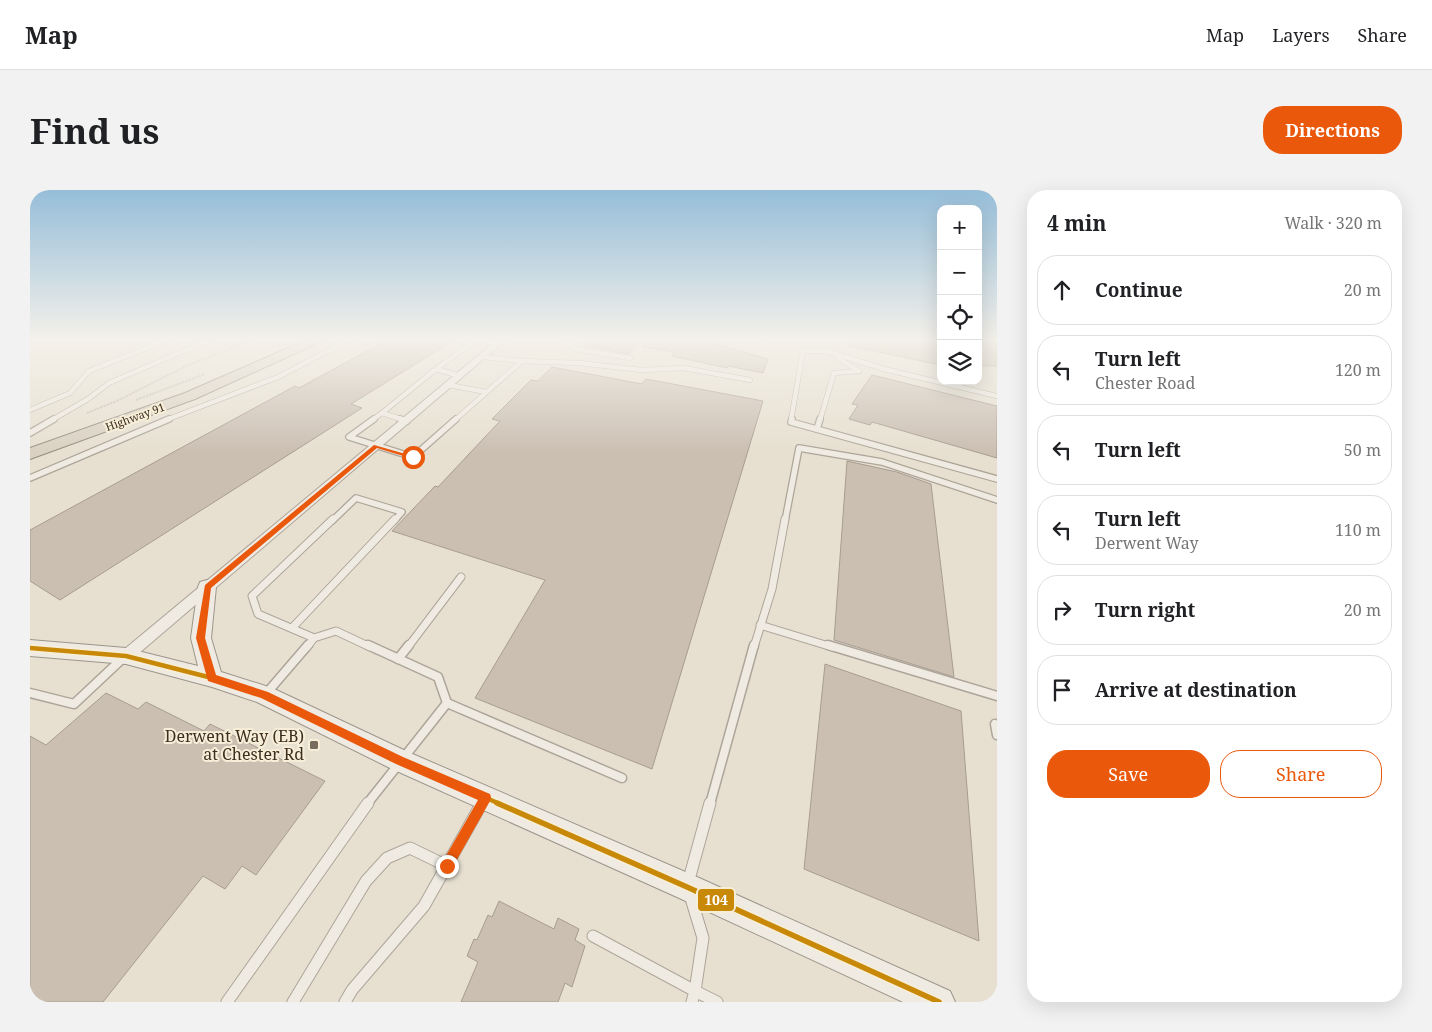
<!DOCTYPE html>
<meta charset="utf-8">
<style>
:root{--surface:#fff;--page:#f2f2f2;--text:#202124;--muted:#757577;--line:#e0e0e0;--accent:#ea580c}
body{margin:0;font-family:"Noto Serif",serif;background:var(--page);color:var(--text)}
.controls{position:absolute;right:15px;top:15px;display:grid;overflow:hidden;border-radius:10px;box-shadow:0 5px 20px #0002}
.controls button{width:45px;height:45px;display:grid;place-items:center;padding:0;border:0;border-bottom:1px solid var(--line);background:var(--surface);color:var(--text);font:25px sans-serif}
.stop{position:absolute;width:15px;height:15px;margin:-11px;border:4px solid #ea580c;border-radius:50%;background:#fff}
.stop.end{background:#ea580c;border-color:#fff;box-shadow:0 1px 5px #0008}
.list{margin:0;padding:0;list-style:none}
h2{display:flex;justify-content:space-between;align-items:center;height:65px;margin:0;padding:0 20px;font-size:21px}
h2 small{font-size:16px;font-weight:400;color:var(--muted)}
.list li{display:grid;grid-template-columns:32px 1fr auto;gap:15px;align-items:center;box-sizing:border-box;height:70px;margin:0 10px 10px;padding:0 10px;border:1px solid var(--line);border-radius:20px}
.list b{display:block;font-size:19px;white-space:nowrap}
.list p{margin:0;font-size:16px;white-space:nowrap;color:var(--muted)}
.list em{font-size:16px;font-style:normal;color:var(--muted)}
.actions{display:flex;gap:10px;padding:15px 20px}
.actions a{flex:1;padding:11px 0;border:1px solid var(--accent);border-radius:20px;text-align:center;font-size:18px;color:var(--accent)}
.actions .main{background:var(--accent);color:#fff}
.icon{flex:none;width:28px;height:28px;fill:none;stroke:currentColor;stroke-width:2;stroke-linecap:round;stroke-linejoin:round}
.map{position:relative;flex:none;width:967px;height:812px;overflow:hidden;border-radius:20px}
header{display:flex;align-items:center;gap:30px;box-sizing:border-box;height:70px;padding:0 25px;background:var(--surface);border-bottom:1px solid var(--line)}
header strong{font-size:24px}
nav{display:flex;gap:28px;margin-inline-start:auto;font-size:18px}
.intro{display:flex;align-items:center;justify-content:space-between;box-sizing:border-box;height:120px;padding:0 30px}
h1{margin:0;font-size:35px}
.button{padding:12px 22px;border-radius:20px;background:var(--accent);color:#fff;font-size:18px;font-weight:700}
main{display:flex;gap:30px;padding:0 30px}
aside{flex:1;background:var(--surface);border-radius:20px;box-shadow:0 5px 20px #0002}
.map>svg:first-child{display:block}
</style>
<header>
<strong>Map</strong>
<nav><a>Map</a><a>Layers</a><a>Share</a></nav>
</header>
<div class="intro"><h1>Find us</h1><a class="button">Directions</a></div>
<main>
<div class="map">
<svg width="967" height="812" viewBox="0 0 967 812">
<rect width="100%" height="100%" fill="#e7e0d1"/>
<!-- building -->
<g fill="#cbbfb2" stroke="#a89c90">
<path d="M359,149h67l-105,65 11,4 -302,192 -30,-19v-51l265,-144 4,2z"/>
<path d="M556,149h54l-11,15 -43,-8z"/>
<path d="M614,149h75l-3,5 52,15 -5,14 -35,-7 -1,2 -55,-12 2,-4 -31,-5z"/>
<path d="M821,149l51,2 6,2 8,-2 5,2 20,-1v23l-91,-19z"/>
<rect x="948" y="153" width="19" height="23"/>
<path d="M522,177l90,17 4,-5 117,22 -111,368 -177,-71 70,-118 -153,-49 43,-45 3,1 62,-66 -8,-2 39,-39 7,1z"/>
<path d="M842,185l125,31v52l-125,-36 -2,3 -21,-6 9,-14 -6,-1z"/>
<path d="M817,271l50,11 34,12 23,193 -120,-37z"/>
<path d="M795,474l136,47 18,230 -175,-72z"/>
<path d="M76,503l32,16 8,-7 58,29 6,-7 115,57 -69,94 -14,-9 -17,23 -22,-13 -100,126h-73v-266l16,9z"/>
<path d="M469,711l55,28 4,-11 21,11 -4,11 10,6 -13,41 -7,-4 -7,19h-97l17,-40 -11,-6 7,-17 3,1 11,-25 4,2z"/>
</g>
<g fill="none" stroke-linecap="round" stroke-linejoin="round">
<!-- lane-far4 casing -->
<g stroke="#ada599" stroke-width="5.5">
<g id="lane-far4">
<path d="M448,149l20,5"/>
<path d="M532,149l12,10 56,9"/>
<path d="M453,167l39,4 57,2 63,7 42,-2 66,12"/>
<path d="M406,179l41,-30"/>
<path d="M419,195l37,7"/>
<path d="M0,220l40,-17 19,-22 80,-32"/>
<path d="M22,230l36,-21 21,-16 102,-44"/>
<path d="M136,230l112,-43 73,-38"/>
<path d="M342,230l10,-7"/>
<path d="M374,230l-22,-7 54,-44 24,7"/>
<path d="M425,230l67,-59"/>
<path d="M761,230l12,-69h23l58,18 113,27"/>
<path d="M790,230l14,-47 25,-2 -20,-12 -3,-5"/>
</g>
</g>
<!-- lane-far3 casing -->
<g stroke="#ada599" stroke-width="8">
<g id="lane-far3">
<path d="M344,229l-25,18 64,20 43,-38"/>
<path d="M370,229l7,2"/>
<path d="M762,229l-1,3 206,57"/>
<path d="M787,239l3,-10"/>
<path d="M0,243l24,-14"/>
<path d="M0,288l139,-59"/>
<path d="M302,331l24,-23 46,14 -8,9"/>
<path d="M755,331l14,-73 83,14 115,38"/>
</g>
</g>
<!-- lane-far2 casing -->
<g stroke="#ada599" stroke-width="9">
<g id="lane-far2">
<path d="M730,435l72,22"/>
<path d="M262,438l103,-109"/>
<path d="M284,448l22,-7 34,16"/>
<path d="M277,457l7,-9 -56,-24 -6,-18 81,-77"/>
<path d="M378,457l53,-70"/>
<path d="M724,457l18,-58 13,-70"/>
</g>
</g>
<!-- lane-far1 casing -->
<g stroke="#ada599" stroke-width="11">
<g id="lane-far1">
<path d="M798,455l169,51"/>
<path d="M368,469l11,-14"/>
<path d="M0,503l44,11 49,-46"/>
<path d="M235,505l43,-50"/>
<path d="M417,513l175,75"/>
<path d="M967,535l-2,-1 2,11"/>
<path d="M337,614l80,-101 -9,-26 -70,-32"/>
<path d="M452,614l1,-2"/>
<path d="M680,614l44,-159"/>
</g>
</g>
<!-- lane casing -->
<g stroke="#ada599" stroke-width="13">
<g id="lane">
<path d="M658,693l22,-80"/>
<path d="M660,705l13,43 -8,53 22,11"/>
<path d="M563,746l102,55 -3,11"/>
<path d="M197,812l141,-199"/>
<path d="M263,812l73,-121 21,-23 23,-10 37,18"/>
<path d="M315,812l7,-12 72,-84 58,-103"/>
</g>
</g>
<!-- street casing -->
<g stroke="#ada599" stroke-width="2">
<path id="street" d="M468,149h9l-376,321 -5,2 -5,-2 -3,-4 3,-4z"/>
</g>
<!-- secondary casing -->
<g stroke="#9c958a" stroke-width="2">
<path id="secondary" d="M177,390l7,2 2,5 -5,51 10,34 51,16 136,64 289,125 253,114 5,11h-52l-226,-105 -287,-129 -133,-66 -45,-15 -86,-23 -96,-8v-16l96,8 72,18 -7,-28 7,-51 2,-5z"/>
</g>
<!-- highway casing -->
<g stroke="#928b80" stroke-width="2">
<path id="highway" d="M279,149h18l-132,60 -165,60v-11l155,-55z"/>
</g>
<!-- path -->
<g stroke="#c8c2b9" stroke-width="2" stroke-dasharray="2.5 1" stroke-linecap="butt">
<path d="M106,210l69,-26"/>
<path d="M57,223l32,-13 65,-33 69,-28"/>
</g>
<!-- lane-far4 -->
<use href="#lane-far4" stroke="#efebe3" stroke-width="4.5"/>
<!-- lane-far3 -->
<use href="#lane-far3" stroke="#efebe3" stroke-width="5.5"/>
<!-- lane-far2 -->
<use href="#lane-far2" stroke="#efebe3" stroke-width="7"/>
<!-- lane-far1 -->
<use href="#lane-far1" stroke="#efebe3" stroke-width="8"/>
<!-- lane -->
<use href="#lane" stroke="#efebe3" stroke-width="11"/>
<!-- street -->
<use href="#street" fill="#efebe3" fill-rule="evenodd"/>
<!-- secondary -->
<use href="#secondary" fill="#efebe3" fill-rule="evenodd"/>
<!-- highway -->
<use href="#highway" fill="#dad1c2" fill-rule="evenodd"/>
<!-- bus-1-far1 casing -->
<g stroke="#f7eed8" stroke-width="8">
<path id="bus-1-far1" d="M0,458l96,8 86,22 52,17 135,65 101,44"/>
</g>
<!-- bus-1 casing -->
<g stroke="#f7eed8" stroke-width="9">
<path id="bus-1" d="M467,613l190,84 252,115"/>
</g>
<!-- bus-1-far1 -->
<use href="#bus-1-far1" stroke="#c88808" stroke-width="4.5"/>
<!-- bus-1 -->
<use href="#bus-1" stroke="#c88808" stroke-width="5.5"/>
</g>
<!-- sky -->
<linearGradient id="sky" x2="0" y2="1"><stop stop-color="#96bed9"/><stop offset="0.57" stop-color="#f4f1ea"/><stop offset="1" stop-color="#f4f1ea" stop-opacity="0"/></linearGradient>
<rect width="967" height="263" fill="url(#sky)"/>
<!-- route -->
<path fill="#ea580c" d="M344,255l42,12 -3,2 -36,-11 -166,140 -6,50 11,37 52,17 135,65 87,37 1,3 -1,4 -39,69 -4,2 -4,-2 -2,-4 2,-5 35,-61 -82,-36 -135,-66 -53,-17 -12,-43 9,-53z"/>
<!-- markers -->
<rect fill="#786c5e" stroke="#f7eed8" stroke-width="2" x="279" y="550" width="10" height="10" rx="2.5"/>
<g text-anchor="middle" stroke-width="4" stroke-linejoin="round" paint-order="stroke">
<!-- far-street labels -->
<g font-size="11" fill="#3d2e20" stroke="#f7eed8">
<text transform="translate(105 227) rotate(-20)" y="4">Highway 91</text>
</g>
<!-- near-poi labels -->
<g font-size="16" fill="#3d2e20" stroke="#f7eed8" text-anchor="end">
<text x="274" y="552">Derwent Way (EB)<tspan x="274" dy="18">at Chester Rd</tspan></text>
</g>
</g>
<rect stroke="#f7eed8" stroke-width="2" x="667" y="698" width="38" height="24" rx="5" fill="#c88808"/>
<g font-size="14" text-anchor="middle" font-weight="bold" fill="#fff">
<text x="686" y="715">104</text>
</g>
</svg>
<div class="controls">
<button>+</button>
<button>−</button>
<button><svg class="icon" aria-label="locate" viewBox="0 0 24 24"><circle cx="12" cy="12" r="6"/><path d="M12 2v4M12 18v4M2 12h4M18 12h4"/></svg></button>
<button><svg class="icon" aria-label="layers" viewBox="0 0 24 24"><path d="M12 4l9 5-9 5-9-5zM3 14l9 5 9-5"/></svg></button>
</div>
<div class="stop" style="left:383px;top:267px"></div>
<div class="stop end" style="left:417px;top:676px"></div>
</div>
<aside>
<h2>4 min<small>Walk · 320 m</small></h2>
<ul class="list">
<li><svg class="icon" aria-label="ahead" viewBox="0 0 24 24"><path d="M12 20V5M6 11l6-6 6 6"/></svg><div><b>Continue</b></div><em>20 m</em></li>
<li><svg class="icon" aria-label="left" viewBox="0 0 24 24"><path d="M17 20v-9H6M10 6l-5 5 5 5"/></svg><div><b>Turn left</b><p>Chester Road</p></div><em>120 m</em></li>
<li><svg class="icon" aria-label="left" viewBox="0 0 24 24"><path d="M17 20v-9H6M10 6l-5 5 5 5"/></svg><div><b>Turn left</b></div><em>50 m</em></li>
<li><svg class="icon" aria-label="left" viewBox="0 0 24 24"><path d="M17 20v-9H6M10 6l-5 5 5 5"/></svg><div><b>Turn left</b><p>Derwent Way</p></div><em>110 m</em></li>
<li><svg class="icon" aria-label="right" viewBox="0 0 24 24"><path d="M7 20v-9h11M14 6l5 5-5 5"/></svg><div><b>Turn right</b></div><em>20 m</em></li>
<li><svg class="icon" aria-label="arrive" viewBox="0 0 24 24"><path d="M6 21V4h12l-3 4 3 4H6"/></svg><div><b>Arrive at destination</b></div></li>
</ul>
<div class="actions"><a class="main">Save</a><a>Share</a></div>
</aside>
</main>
